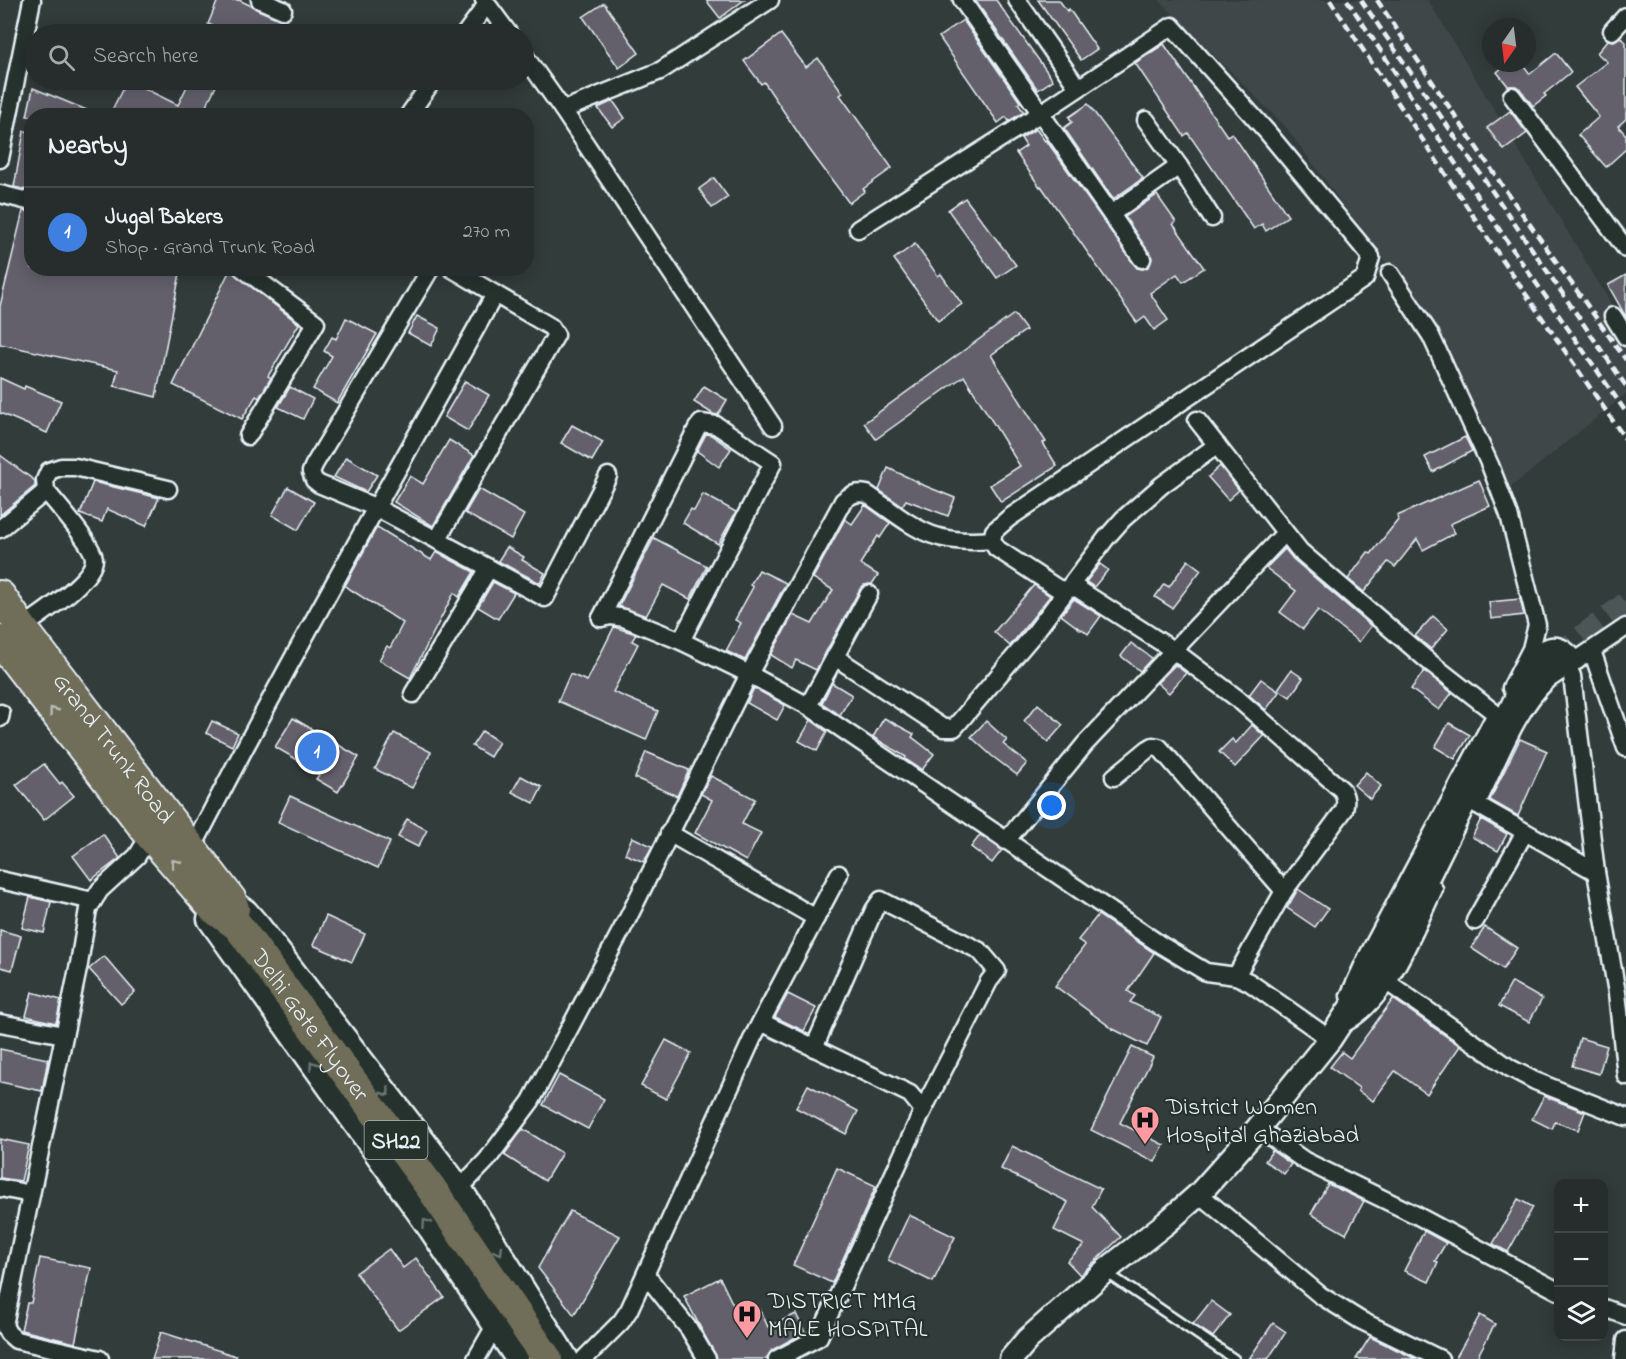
<!DOCTYPE html>
<meta charset="utf-8">
<style>
:root{--surface:#262d2c;--page:#323938;--text:#f1f3f6;--muted:#a4a8a9;--line:#424948;--accent:#ff9aa2}
body{margin:0;font-family:"Indie Flower",sans-serif;background:var(--page);color:var(--text)}
.controls{position:absolute;right:18px;bottom:18px;display:grid;overflow:hidden;border-radius:12px;box-shadow:0 3px 15px #0003}
.controls button{width:54px;height:54px;display:grid;place-items:center;padding:0;border:0;border-bottom:2px solid var(--line);background:var(--surface);color:var(--text);font:30px sans-serif}
.compass{position:absolute;left:1482px;top:18px;width:54px;height:54px;border-radius:50%;background:var(--surface);box-shadow:0 3px 15px #0003;rotate:194deg}
.you{position:absolute;left:1052px;top:806px;width:21px;height:21px;margin:-15px;border:4px solid #fff;border-radius:50%;background:#1a73e8;box-shadow:0 0 0 9px #1a73e833}
.badge{display:grid;place-items:center;width:39px;height:39px;border-radius:50%;background:var(--accent);color:#fff;font-size:20px;font-weight:700}
.pin{position:absolute;translate:-50% -50%;border:3px solid #fff;box-shadow:0 2px 6px #0006}
.list{margin:0;padding:0;list-style:none}
h2{display:flex;justify-content:space-between;align-items:center;height:78px;margin:0;padding:0 24px;font-size:26px}
h2 small{font-size:20px;font-weight:400;color:var(--muted)}
.list li{display:grid;grid-template-columns:39px 1fr auto;gap:18px;align-items:center;box-sizing:border-box;height:90px;padding:0 24px;border-top:2px solid var(--line)}
.list b{display:block;font-size:22px;white-space:nowrap}
.list p{margin:0;font-size:20px;white-space:nowrap;color:var(--muted)}
.list em{font-size:20px;font-style:normal;color:var(--muted)}
.icon{flex:none;width:33px;height:33px;fill:none;stroke:currentColor;stroke-width:2;stroke-linecap:round;stroke-linejoin:round}
.map{position:relative;flex:none;width:1626px;height:1359px;overflow:hidden}
.search{position:absolute;background:var(--surface);box-shadow:0 3px 15px #0003;left:24px;top:24px;width:510px;height:66px;display:flex;align-items:center;gap:15px;box-sizing:border-box;padding:0 21px;border-radius:33px;color:var(--muted);font-size:22px}
.panel{position:absolute;background:var(--surface);box-shadow:0 3px 15px #0003;left:24px;top:108px;width:510px;height:168px;border-radius:24px}
.map>svg:first-child{display:block}
</style>
<div class="map">
<svg width="1626" height="1359" viewBox="0 0 1626 1359">
<rect width="100%" height="100%" fill="#323c3a"/>
<filter id="ink" filterUnits="userSpaceOnUse"><feTurbulence type="fractalNoise" baseFrequency=".0167" numOctaves="2"/><feDisplacementMap in="SourceGraphic" scale="12" xChannelSelector="R" yChannelSelector="G"/><feConvolveMatrix kernelMatrix="1 2 1 2 8 2 1 2 1" color-interpolation-filters="sRGB"/></filter>
<g filter="url(#ink)">
<!-- built -->
<path fill="#414749" d="M1159,0h269l198,328v66l-121,98 -68,-160 -152,-206z"/>
<!-- building -->
<g fill="#64616c" stroke="#e8f1f8" stroke-width="1.5">
<path d="M218,0h21l42,20 -6,14h-63l3,-7 -7,-3z"/>
<path d="M706,0h38l-24,18z"/>
<path d="M975,0h21l57,80 -15,10z"/>
<path d="M1038,0h21l8,11 2,-2 28,40 -16,11z"/>
<path d="M604,3l35,50 -20,15 -36,-51z"/>
<path d="M963,20l57,82 -2,2 6,8 -15,9 -3,-4 -8,6 -59,-86z"/>
<path d="M781,34l25,33 12,-9 25,35 -3,2 52,73 -29,21 2,2 -16,12 -40,-54 -45,-67 -3,2 -17,-23z"/>
<path d="M1620,37l6,5v77l-8,7 8,9v14l-20,18 -28,-32 21,-18 -24,-30 32,-25 -10,-9 11,-13 6,1z"/>
<path d="M1164,44l63,92 5,-3 56,83 -22,15 -4,-7 -8,5 -66,-96 -4,3 -49,-73z"/>
<path d="M1556,53l15,19 -27,22 2,2 -13,10 -13,-17 -4,-3h-8l-11,-14 11,-9h14l8,11z"/>
<path d="M127,80l51,25 12,-25h29l-18,36h-92z"/>
<path d="M33,88l66,27v1h-72z"/>
<path d="M613,101l12,17 -13,9 -14,-19z"/>
<path d="M1088,104l55,74 -30,21 -49,-71 8,-6 -3,-5z"/>
<path d="M1510,111l17,22 -23,17 -17,-22z"/>
<path d="M1036,129l9,12 1,-1 91,128 6,1 5,-2 4,-9 -27,-41 32,-22 19,27 -3,2 31,44 -21,14 -6,-8 -27,19 18,27 -14,10 -9,-13 -8,6 -96,-137 -1,1 -24,-34 10,-7 -5,-8z"/>
<path d="M24,131l8,1v59l-18,-4z"/>
<path d="M714,178l14,19 -16,11 -13,-19z"/>
<path d="M965,198l51,67 -19,13 -49,-68z"/>
<path d="M23,211l9,1v56h149l-25,129 -42,-11 4,-16 -118,-26v-38z"/>
<path d="M915,244l23,32 3,-2 21,30 -24,17 -44,-62z"/>
<path d="M230,270l69,54 -31,52 3,2 -12,20 -3,-2 -14,23 -69,-34z"/>
<path d="M1626,275v42l-18,-32z"/>
<path d="M1014,314l12,16 -35,25 55,87 -3,1 14,23 -56,36 -11,-17 30,-19 -56,-90 -88,63 -12,-16z"/>
<path d="M417,316l23,12 -9,18 -23,-13z"/>
<path d="M346,318l31,16 -40,69 -24,-14 19,-33 -8,-5 8,-14 4,2z"/>
<path d="M0,378l24,11 1,-3 36,15 -14,32 -47,-20z"/>
<path d="M465,381l24,14 -21,36 -24,-14z"/>
<path d="M704,386l23,14 -9,15 -5,-1 -19,-12z"/>
<path d="M290,387l23,12 -10,20 -25,-12z"/>
<path d="M572,425l31,17 -11,19 -31,-18z"/>
<path d="M706,434l5,1 20,14 -12,18 -22,-16z"/>
<path d="M1465,437l7,14 -39,21 -8,-15z"/>
<path d="M449,440l25,15 -41,71 -39,-24 16,-26 13,8z"/>
<path d="M0,455l35,26v5l-35,29z"/>
<path d="M346,457l31,18 -11,17 -32,-15z"/>
<path d="M1220,466l19,24 -11,10 -20,-23z"/>
<path d="M888,468l30,14v1l37,15 -7,18 -42,-16 -4,6 -23,-16z"/>
<path d="M1479,480l11,26 -40,18 5,9 -32,17 -6,-11 -22,28 -7,-5 -24,30 -16,-13 20,-27 3,2 27,-34 -1,-4z"/>
<path d="M93,482l66,16 -13,28 -39,-17 -5,13 -22,-8z"/>
<path d="M288,487l26,15 -16,28 -26,-15z"/>
<path d="M479,489l45,26 -13,24 -46,-26z"/>
<path d="M703,494l33,18 -18,32 -35,-21 8,-14 3,2z"/>
<path d="M865,505l25,18 -10,15 -2,-2 -18,28 18,11 -6,9 -8,1 -4,4 -44,81 -20,-10 -4,8 -21,-13 22,-40 19,9 21,-34 -20,-12 32,-59 7,5z"/>
<path d="M377,527l54,33 5,-8 38,20 -15,25 -5,-4 -44,85 -31,-18 8,-14 3,2 13,-25 -58,-37z"/>
<path d="M654,538l53,28 -17,33 -27,-14 -17,31 -27,-10z"/>
<path d="M507,547l17,10 -2,3 23,13 -5,10 -42,-22z"/>
<path d="M1285,549l8,10 78,67 -12,16 -41,-32 -15,19 -23,-17 16,-21 -30,-23z"/>
<path d="M1188,560l13,10 -29,38 -17,-11 9,-13 5,3z"/>
<path d="M1100,564l8,6 -14,17 -8,-5z"/>
<path d="M759,570l27,13 -41,77 -19,-9 15,-28 -6,-3 18,-33 -3,-2z"/>
<path d="M493,582l21,11 -16,26 -20,-12z"/>
<path d="M1034,585l16,11 -40,50 -16,-14z"/>
<path d="M1074,599l27,17 -13,18 -6,-5 -1,1 -20,-15z"/>
<path d="M1520,599l4,16 -33,4 -2,-17z"/>
<path d="M1433,616l15,13 -17,20 -16,-13z"/>
<path d="M614,627l22,7 -4,7 6,3 -25,48 45,19 -12,29 -88,-39 12,-27 17,7z"/>
<path d="M1131,643l21,15 -12,13 -19,-15z"/>
<path d="M1175,665l11,8 -17,20 -12,-10z"/>
<path d="M1291,670l12,8 -13,19 -12,-8z"/>
<path d="M1424,671l28,22 -13,17 -28,-21z"/>
<path d="M1261,679l18,13 -13,18 -17,-15z"/>
<path d="M832,683l20,12 -12,20 -18,-12z"/>
<path d="M754,688l31,17 -8,15 -30,-17z"/>
<path d="M1038,704l25,21 -15,17 -24,-21z"/>
<path d="M293,718l66,39 -21,35 -22,-13 4,-6 -45,-26z"/>
<path d="M884,718l30,16 -2,3 22,17 -12,16 -17,-11 1,-2 -33,-20z"/>
<path d="M811,720l16,12 -10,19 -18,-10z"/>
<path d="M212,721l26,12 -6,13 -26,-13z"/>
<path d="M986,721l21,19 -4,4 24,19 -10,12 -25,-19 -21,-19z"/>
<path d="M1449,723l21,12 -15,24 -20,-12z"/>
<path d="M1252,725l12,11 -29,31 -16,-15 13,-13 4,4z"/>
<path d="M482,731l17,11 -9,15 -18,-11z"/>
<path d="M394,733l37,19 -19,36 -37,-19z"/>
<path d="M1520,739l27,12 -29,65 -28,-16z"/>
<path d="M646,752l43,18 -12,26 -42,-18z"/>
<path d="M44,764l16,20 2,-2 12,14 -30,24 -28,-35z"/>
<path d="M1366,772l15,14 -11,13 -16,-14z"/>
<path d="M521,776l21,11 -8,16 -22,-11z"/>
<path d="M711,776l44,23 -13,25 19,9 -15,28 -51,-28 17,-33 -11,-6z"/>
<path d="M290,796l100,46 -12,26 -100,-46z"/>
<path d="M407,819l20,11 -9,17 -20,-10z"/>
<path d="M1481,819l26,15 -9,17 -26,-14z"/>
<path d="M103,834l17,24 -29,22 -18,-24z"/>
<path d="M980,835l22,15 -10,13 -21,-16z"/>
<path d="M632,837l20,9 -8,16 -19,-8z"/>
<path d="M1298,889l30,20 -13,18 -28,-19z"/>
<path d="M30,897l21,5 -7,31 -22,-5z"/>
<path d="M1098,915l56,38 -26,38 7,5 -5,6 31,15 -14,29 -34,-17 -58,-43 30,-41 -7,-5z"/>
<path d="M326,916l39,18 -13,28 -39,-17z"/>
<path d="M1485,927l32,21 -14,21 -32,-21z"/>
<path d="M0,930l21,6 -9,34 -12,-3z"/>
<path d="M104,956l31,36 -14,12 -32,-35z"/>
<path d="M1512,982l30,17 -13,23 -30,-16z"/>
<path d="M32,992l29,8 -5,23 -30,-7z"/>
<path d="M788,994l28,14 -12,23 -29,-14z"/>
<path d="M1393,999l67,47 -33,48 -32,-23 -22,30 -15,-10 1,-3 -29,-21 12,-15 8,6z"/>
<path d="M1580,1038l27,8 -8,28 -27,-8z"/>
<path d="M666,1040l25,13 -25,46 -25,-13z"/>
<path d="M1132,1047l21,10 -33,66 44,22 -9,17 -64,-32z"/>
<path d="M0,1049l48,10 -6,32 -42,-9z"/>
<path d="M559,1075l45,24 -16,30 -45,-24z"/>
<path d="M808,1085l50,26 -12,23 -50,-26z"/>
<path d="M1544,1096l41,16 -7,18 -23,-8 -3,7 -20,-10z"/>
<path d="M523,1129l39,24 -17,28 -41,-26z"/>
<path d="M0,1139l29,6 -8,36 -21,-3z"/>
<path d="M1012,1146l89,43 -9,18 29,30 -41,38 -13,-14 17,-16 -30,-15 14,-28 -67,-33z"/>
<path d="M1272,1151l19,13 -7,10 -19,-13z"/>
<path d="M837,1168l39,18 -44,97 -39,-18z"/>
<path d="M1328,1184l36,17 -18,33 -35,-20z"/>
<path d="M1518,1199l15,8 -25,45 -15,-8z"/>
<path d="M570,1211l50,25 -46,79 -36,-47z"/>
<path d="M909,1215l46,22 -22,45 -45,-22z"/>
<path d="M1424,1231l22,12 -11,18 3,1 -9,20 -25,-11z"/>
<path d="M389,1249l14,19 13,-10 28,39 -46,33 -42,-57z"/>
<path d="M40,1258l51,10 -16,75 -54,-13 6,-27h4z"/>
<path d="M720,1278l20,41 20,-10 8,18 28,-13 9,18 -33,18 -5,9h-50l-33,-63z"/>
<path d="M1211,1301l19,14 -17,22 -20,-13z"/>
<path d="M1480,1315l15,9 -19,35h-21z"/>
<path d="M1273,1323l13,9 -18,27h-19z"/>
<path d="M161,1332l75,24v3h-84z"/>
<path d="M1370,1337l46,22h-60z"/>
</g>
<g fill="none" stroke-linecap="round" stroke-linejoin="round">
<!-- secondary-tunnel -->
<path stroke="#4d5756" stroke-width="22" stroke-dasharray="22 11" stroke-linecap="butt" d="M1555,656l71,-53"/>
<!-- lane casing -->
<g stroke="#e8f1f8" stroke-width="13">
<path id="lane" d="M1107,1273l127,86"/>
</g>
<!-- street casing -->
<g stroke="#e8f1f8" stroke-width="21">
<g id="street">
<path d="M260,0l23,10"/>
<path d="M484,0l25,34"/>
<path d="M962,0l180,259"/>
<path d="M1017,0l61,88"/>
<path d="M1612,31l14,-15"/>
<path d="M465,34l22,-30"/>
<path d="M524,55l39,55 210,316"/>
<path d="M1512,96l114,153"/>
<path d="M563,110l97,-39 110,-71"/>
<path d="M408,116l25,-36"/>
<path d="M1146,120l33,46 33,52"/>
<path d="M0,159l32,-159"/>
<path d="M0,194l32,8"/>
<path d="M1111,214l68,-48"/>
<path d="M858,229l183,-116 131,-87 96,107 103,124 -6,21 -356,240 -15,13 -2,9 4,8 61,40c8,4 13,-1 21,1l95,61 65,49 104,91c4,8 4,12 2,20l-60,81 -48,85"/>
<path d="M242,268l74,55 -68,113"/>
<path d="M431,268l-117,197 -3,7 3,8 5,4 58,24 168,90 63,-122"/>
<path d="M1390,273l41,63 59,129 19,50 28,110 -6,24 -20,39"/>
<path d="M1613,316l13,21"/>
<path d="M1197,420l103,131 127,109 69,54"/>
<path d="M0,529l46,-38"/>
<path d="M437,540l119,-205 -5,-8 -100,-59"/>
<path d="M869,594l-34,63 108,71h11l79,-93 74,-98 16,-18 39,-34 55,-40"/>
<path d="M601,618l11,-2 12,2 57,23 68,33 59,32 353,239 45,27 30,4 13,6 81,57"/>
<path d="M601,618l96,-190 4,-5 15,2 57,38 -92,178"/>
<path d="M22,628c17,-13 72,-47 72,-69 0,-13 -38,-56 -48,-68l-1,-11 4,-9 12,-4h14l93,22"/>
<path d="M1592,651l34,97"/>
<path d="M1527,659c23,-15 30,-21 50,2"/>
<path d="M1568,667l4,9 24,196 21,121 9,83"/>
<path d="M413,694l76,-126"/>
<path d="M808,706l27,-49"/>
<path d="M0,718l1,-5"/>
<path d="M1114,777l34,-28 5,-3 6,1 125,144"/>
<path d="M1479,799c19,-38 38,-92 70,-120l77,-52"/>
<path d="M1476,804l120,68"/>
<path d="M669,833l147,85"/>
<path d="M1006,841l79,-97 200,-211"/>
<path d="M192,849c96,-188 201,-370 303,-555"/>
<path d="M0,880l93,21"/>
<path d="M1475,921l50,-89"/>
<path d="M1387,982l123,86 25,13 91,36"/>
<path d="M1349,996l18,-39 128,-241"/>
<path d="M761,1022l149,72 13,16 -104,227 -42,22"/>
<path d="M0,1023l64,12"/>
<path d="M1345,1023c44,-24 68,-90 89,-134"/>
<path d="M814,1048l60,-138 7,-10 99,51 17,20 -8,10 -66,129"/>
<path d="M1258,1128l47,33 111,54 142,76"/>
<path d="M0,1188l31,6"/>
<path d="M460,1188l27,-28 44,-59 98,-185 120,-242 94,-173c8,-7 14,-9 24,-7 48,33 63,52 125,46"/>
<path d="M1199,1194l121,101 40,25 80,39"/>
<path d="M646,1275l43,54 18,30"/>
<path d="M1604,1308l22,8"/>
<path d="M100,1359l-84,-19 -8,-7 -4,-8 75,-361 9,-55 12,-19 37,-34 13,-21"/>
<path d="M476,1359l20,-35"/>
<path d="M584,1359l37,-37 8,-12 125,-275 85,-161"/>
<path d="M1624,1359l2,-19"/>
</g>
</g>
<!-- secondary casing -->
<g stroke="#e8f1f8" stroke-width="27">
<g id="secondary">
<path d="M231,900l15,11 13,15 201,262 107,171"/>
<path d="M213,908l-4,11 221,310 87,130"/>
<path d="M1011,1359l16,-19 78,-69 61,-48 33,-29 59,-66 72,-89 53,-81 33,-57 105,-213 7,-10 27,-22"/>
</g>
</g>
<!-- highway casing -->
<g stroke="#e8f1f8" stroke-width="34">
<g id="highway">
<path id="s1" d="M0,596l22,32 209,272 3,9"/>
<path id="s2" d="M0,641l150,194 63,73 25,18 193,262 116,171"/>
</g>
</g>
<!-- lane -->
<use href="#lane" stroke="#26332d" stroke-width="8"/>
<!-- street -->
<use href="#street" stroke="#26332d" stroke-width="16"/>
<!-- secondary -->
<use href="#secondary" stroke="#26332d" stroke-width="22"/>
<!-- highway -->
<use href="#highway" stroke="#706e59" stroke-width="30"/>
<!-- rail -->
<g stroke="#e8f1f8" stroke-width="4.5" stroke-dasharray="9 4.5" stroke-linecap="butt">
<path d="M1330,0l171,258 125,182"/>
<path d="M1347,0l162,244 117,168"/>
<path d="M1361,0l265,386"/>
<path d="M1377,0l127,188 122,172"/>
</g>
</g>
<!-- one-way arrows -->
<defs><path id="oneway-chevron" d="M-2-3.5L2.5 0L-2 3.5" fill="none" stroke-width="1.6" stroke-linecap="round" stroke-linejoin="round" transform="scale(1.5)"/></defs>
<g stroke="#b8bdb8">
<use href="#oneway-chevron" transform="translate(53 711) rotate(-127)"/>
<use href="#oneway-chevron" transform="translate(175 863) rotate(-131)"/>
</g>
<g stroke="#6a7674">
<use href="#oneway-chevron" transform="translate(313 1065) rotate(-126)"/>
<use href="#oneway-chevron" transform="translate(386 1092) rotate(53)"/>
<use href="#oneway-chevron" transform="translate(426 1223) rotate(-125)"/>
<use href="#oneway-chevron" transform="translate(499 1251) rotate(58)"/>
</g>
</g>
<!-- icons -->
<defs>
<g id="hospital-pin" transform="scale(1.5)"><path d="M0 17L-7.5 6A9.5 9.5 0 1 1 7.5 6Z" fill="#ff9aa2" stroke="#26332d"/><path d="M-5-5h3v3.5h4V-5h3V5h-3V1.5h-4V5h-3Z" fill="#111"/></g>
</defs>
<g fill-rule="evenodd">
<use href="#hospital-pin" x="1145" y="1120"/>
<use href="#hospital-pin" x="747" y="1314"/>
</g>
<g text-anchor="middle" stroke-width="4.5" stroke-linejoin="round" paint-order="stroke">
<!-- shield labels -->
<rect fill="#26332d" stroke="#aeb8bb" stroke-width="1.5" x="364.5" y="1121" width="63" height="38" rx="4.5"/>
<g font-size="22" font-weight="bold" fill="#e8f1f8">
<text x="396" y="1148">SH22</text>
</g>
<!-- street labels -->
<g font-size="24" fill="#e8f1f8" stroke="#26332d">
<text dy="8" stroke="none"><textPath href="#s1" startOffset="190">Grand Trunk Road</textPath></text>
<text dy="8" stroke="none"><textPath href="#s2" startOffset="495">Delhi Gate Flyover</textPath></text>
</g>
<!-- poi labels -->
<g font-size="24" fill="#e8f1f8" stroke="#26332d" text-anchor="start">
<text x="1166" y="1114">District Women<tspan x="1166" dy="28">Hospital Ghaziabad</tspan></text>
<text x="768" y="1308">DISTRICT MMG<tspan x="768" dy="28">MALE HOSPITAL</tspan></text>
</g>
</g>
</svg>
<div class="controls">
<button>+</button>
<button>−</button>
<button><svg class="icon" aria-label="layers" viewBox="0 0 24 24"><path d="M12 4l9 5-9 5-9-5zM3 14l9 5 9-5"/></svg></button>
</div>
<svg class="compass" viewBox="-18 -18 36 36"><path d="M0-13l5 13h-10z" fill="#e53935"/><path d="M0 13l5-13h-10z" fill="#a4a8a9"/></svg>
<div class="you"></div>
<div class="pin badge" style="left:317px;top:752px;background:#3f7fe0">1</div>
<div class="search"><svg class="icon" aria-label="search" viewBox="0 0 24 24"><circle cx="10" cy="10" r="6"/><path d="M15 15l6 6"/></svg>Search here</div>
<section class="panel">
<h2>Nearby<small></small></h2>
<ul class="list">
<li><span class="badge" style="background:#3f7fe0">1</span><div><b>Jugal Bakers</b><p>Shop · Grand Trunk Road</p></div><em>270 m</em></li>
</ul>
</section>
</div>
